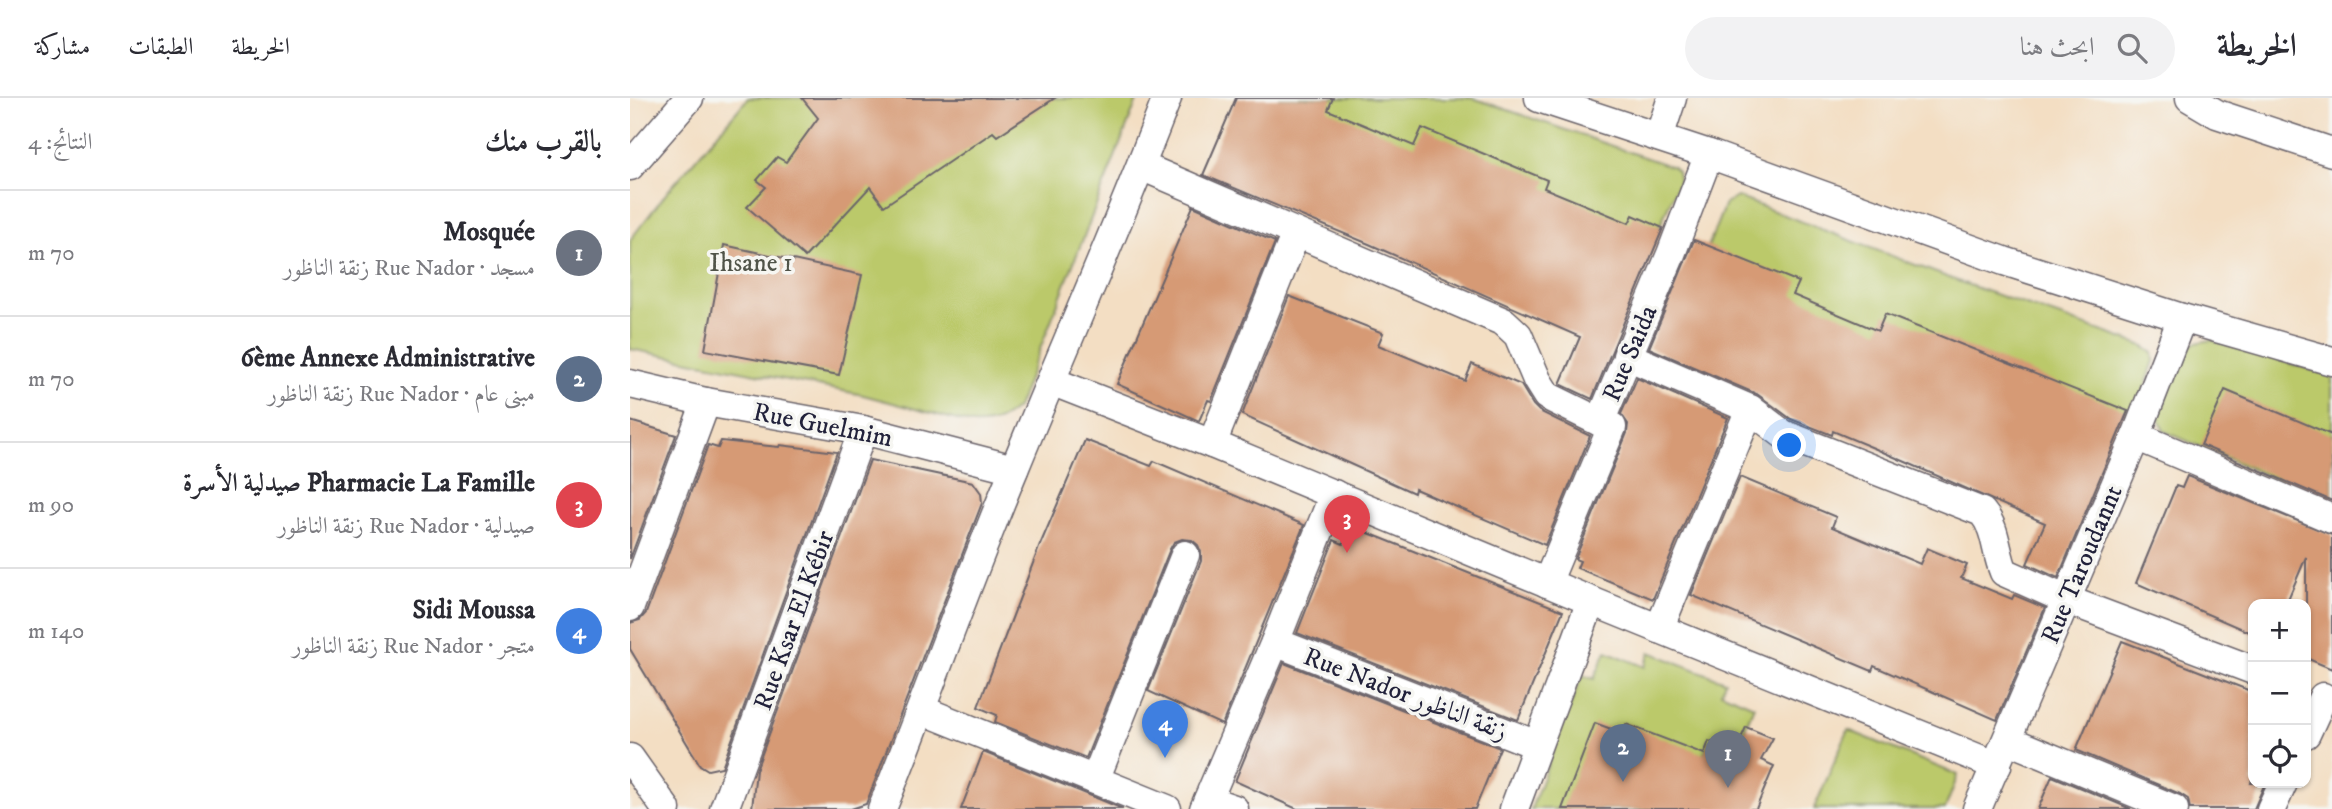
<!DOCTYPE html>
<html lang="ar">
<meta charset="utf-8">
<style>
:root{--surface:#fff;--page:#f2f2f3;--text:#2b2b33;--muted:#7c7c81;--line:#e1e1e2;--accent:#0b8043}
body{margin:0;font-family:"IM FELL DW Pica",Amiri,serif;background:var(--page);color:var(--text);direction:rtl}
.controls{position:absolute;right:21px;bottom:21px;display:grid;overflow:hidden;border-radius:14px;box-shadow:0 2px 5px #0004}
.controls button{width:63px;height:63px;display:grid;place-items:center;padding:0;border:0;border-bottom:2px solid var(--line);background:var(--surface);color:var(--text);font:35px sans-serif}
.you{position:absolute;left:1160px;top:348px;width:24px;height:24px;margin:-18px;border:5px solid #fff;border-radius:50%;background:#1a73e8;box-shadow:0 0 0 10px #1a73e833}
.badge{display:grid;place-items:center;width:46px;height:46px;border-radius:50%;background:var(--accent);color:#fff;font-size:23px;font-weight:700}
.pin{position:absolute;translate:-50% -58px;filter:drop-shadow(0 2px 4px #0008)}
.pin::after{content:'';position:absolute;top:37px;width:24px;height:21px;background:inherit;clip-path:polygon(0 0,100% 0,50% 100%)}
.list{margin:0;padding:0;list-style:none}
h2{display:flex;justify-content:space-between;align-items:center;height:91px;margin:0;padding:0 28px;font-size:30px}
h2 small{font-size:23px;font-weight:400;color:var(--muted)}
.list li{display:grid;grid-template-columns:46px 1fr auto;gap:21px;align-items:center;box-sizing:border-box;height:126px;padding:0 28px;border-top:2px solid var(--line)}
.list b{display:block;font-size:26px;white-space:nowrap}
.list p{margin:0;font-size:23px;white-space:nowrap;color:var(--muted)}
.list em{font-size:23px;font-style:normal;color:var(--muted)}
.icon{flex:none;width:38px;height:38px;fill:none;stroke:currentColor;stroke-width:2;stroke-linecap:round;stroke-linejoin:round}
.map{position:relative;flex:none;width:1702px;height:711px;overflow:hidden;direction:ltr}
header{display:flex;align-items:center;gap:42px;box-sizing:border-box;height:98px;padding:0 35px;background:var(--surface);border-bottom:2px solid var(--line)}
header strong{font-size:33px}
nav{display:flex;gap:38px;margin-inline-start:auto;font-size:24px}
.search{width:490px;height:63px;background:var(--page);display:flex;align-items:center;gap:18px;box-sizing:border-box;padding:0 24px;border-radius:38px;color:var(--muted);font-size:26px}
main{display:flex}
aside{flex:1;background:var(--surface)}
.map>svg:first-child{display:block}
</style>
<header>
<strong>الخريطة</strong>
<div class="search"><svg class="icon" aria-label="search" viewBox="0 0 24 24"><circle cx="10" cy="10" r="6"/><path d="M15 15l6 6"/></svg>ابحث هنا</div>
<nav><a>الخريطة</a><a>الطبقات</a><a>مشاركة</a></nav>
</header>
<main>
<div class="map">
<svg width="1702" height="711" viewBox="0 0 1702 711">
<rect width="100%" height="100%" fill="#f6f6f2"/>
<filter id="ink" filterUnits="userSpaceOnUse"><feTurbulence type="fractalNoise" baseFrequency=".0143" numOctaves="2"/><feDisplacementMap in="SourceGraphic" scale="14" xChannelSelector="R" yChannelSelector="G"/><feConvolveMatrix kernelMatrix="1 2 1 2 8 2 1 2 1" color-interpolation-filters="sRGB"/></filter>
<filter id="wash" filterUnits="userSpaceOnUse"><feTurbulence type="fractalNoise" baseFrequency=".00686" numOctaves="4" result="noise"/><feDisplacementMap in="SourceGraphic" scale="28" xChannelSelector="R" yChannelSelector="G"/><feGaussianBlur stdDeviation="1.57" result="paint"/><feColorMatrix in="noise" values="0 0 0 0 0 0 0 0 0 0 0 0 0 0 0 0 0 1.4 0 .05"/><feComposite in="paint" operator="in"/></filter>
<g filter="url(#wash)">
<rect width="100%" height="100%" fill="#f3dec3"/>
<!-- green -->
<g fill="#bbc96b" stroke="#6e7653" stroke-width="2">
<path d="M118,0h390l-121,310c-15,13 -25,17 -45,16l-109,-29 -233,-46v-109l39,-50z"/>
<path d="M648,0h195l200,69 4,5 2,9 -26,61z"/>
<path d="M1107,99l223,85 181,63 12,8 1,8 -29,84 -425,-178 25,-63z"/>
<path d="M1581,242l121,36v128l-168,-73 -6,-13 22,-62c8,-13 17,-14 31,-16z"/>
<path d="M976,553l39,16 5,-15 75,29 -4,11 33,14 -19,46 -26,-11 -26,68h-152l51,-134 12,4z"/>
<path d="M1218,632l110,45 -13,34h-131z"/>
</g>
<g id="blocks">
<!-- building -->
<g fill="#d69a75">
<path d="M172,0h253l-58,38 -4,-4 -109,74 -14,-19 -65,70 -58,-50 19,-20 -9,-7 20,-23 9,5 32,-44z"/>
<path d="M606,0h97l-5,12 86,36 8,-18 125,52 -3,8 85,35 4,-8 30,13 -71,171 -32,-15 20,-47 -211,-93 -166,-69z"/>
<path d="M563,108l82,36 -64,159 -3,-1 -9,21 -82,-37z"/>
<path d="M1064,142l105,42 -6,13 85,36 7,-17 243,97 -70,167 -31,-14 18,-41 -169,-74 -43,-18 -1,4 -41,-16 -34,-25 -108,-46z"/>
<path d="M94,147l138,30 -23,100 -134,-25z"/>
<path d="M659,198l94,37 -5,12 87,36 7,-17 49,21 12,20 6,6 51,25 -45,109 -130,-56 -1,4 -172,-78z"/>
<path d="M1007,280l91,40 -75,181 -76,-31 3,-7 -5,-2 52,-126 1,-9 -7,-10z"/>
<path d="M1595,292l107,45v66l-131,-56z"/>
<path d="M0,323l46,14 -46,124z"/>
<path d="M455,342l66,26 3,-5 150,64 -82,200 -74,-34 53,-130v-9l-3,-7 -6,-5 -10,-1 -8,3 -4,7 -84,209 -91,-36 2,-7 -19,-8 62,-162z"/>
<path d="M91,343l58,6 1,-2 57,7 -115,315 -14,3 -8,-5 -70,-116v-26l10,-3 6,-7 62,-168 10,3z"/>
<path d="M240,362l103,22 8,11 1,10 -116,301 -15,5h-99l4,-39z"/>
<path d="M1557,378l145,59v134l-26,-11v-101l-20,47h-33v30l-117,-51 40,-97 6,2z"/>
<path d="M1110,379l96,40 -4,10 88,37 7,-16 40,17 -6,13 51,21 2,-4 31,13 -48,112 -123,-54 -2,5 -181,-76z"/>
<path d="M721,428l212,85 -45,109 -221,-87 37,-93 9,4z"/>
<path d="M1492,543l131,51v84l-2,7h14l-11,26h-64l-2,-10 -8,-5 -104,-44z"/>
<path d="M654,565l216,85 -25,61h-178l-62,-28z"/>
<path d="M965,625l27,10 4,-9 78,30 5,-13 26,11 11,-25 27,11 -12,22 13,6 -18,43h-194z"/>
<path d="M353,654l106,43 34,14h-162z"/>
<path d="M1422,678l79,33h-93z"/>
</g>
</g>
</g>
<g filter="url(#ink)">
<use href="#blocks" fill-opacity="0" stroke="#6b646b" stroke-width="2"/>
<g fill="none" stroke-linecap="round" stroke-linejoin="round">
<!-- minor casing -->
<g stroke="#6b646b" stroke-width="31">
<g id="minor">
<path d="M909,0l170,56 295,107 178,57 150,43"/>
<path d="M1560,0l27,16 115,38"/>
<path d="M1029,39l13,-39"/>
<path d="M0,68l59,-68"/>
<path d="M511,68l363,156 14,13 19,45 10,16 53,26"/>
<path d="M997,258l123,53 33,25 199,78c15,17 13,39 22,60l63,28 186,70"/>
<path d="M421,283l161,63 379,157 406,165"/>
<path d="M0,286l76,18 157,28 151,39"/>
<path d="M1506,338l196,83"/>
<path d="M582,346l84,-211"/>
<path d="M917,485l65,-156 -12,-5 71,-168 38,-100"/>
<path d="M0,509l76,-205"/>
<path d="M1029,531l91,-220"/>
<path d="M645,544l262,103"/>
<path d="M292,612l245,99"/>
<path d="M1676,636l17,-37"/>
<path d="M1378,642l166,69"/>
<path d="M0,660l36,51"/>
<path d="M465,682l90,-225"/>
<path d="M578,702l26,9"/>
<path d="M94,711l139,-379"/>
<path d="M252,711c45,-112 85,-226 131,-337 51,-125 106,-248 154,-374"/>
<path d="M574,711l71,-167 59,-148"/>
<path d="M884,711l77,-208"/>
<path d="M1347,711l159,-373 46,-118"/>
<path d="M1641,711l12,-26"/>
</g>
</g>
<!-- minor -->
<use href="#minor" stroke="#fff" stroke-width="28"/>
</g>
</g>
<g text-anchor="middle" stroke-width="7" stroke-linejoin="round" paint-order="stroke">
<!-- park labels -->
<g font-size="26" fill="#505449" stroke="#f6f6f2">
<text x="121" y="173">Ihsane 1</text>
</g>
<!-- street labels -->
<g font-size="26" fill="#22223b" stroke="#f6f6f2">
<text transform="translate(999 255) rotate(-67)" y="9">Rue Saida</text>
<text transform="translate(193 326) rotate(11)" y="9">Rue Guelmim</text>
<text transform="translate(1451 466) rotate(-67)" y="9">Rue Taroudannt</text>
<text transform="translate(163 522) rotate(-70)" y="9">Rue Ksar El Kébir</text>
<text transform="translate(776 595) rotate(21)" y="9">Rue Nador زنقة الناظور</text>
</g>
</g>
</svg>
<div class="controls">
<button>+</button>
<button>−</button>
<button><svg class="icon" aria-label="locate" viewBox="0 0 24 24"><circle cx="12" cy="12" r="6"/><path d="M12 2v4M12 18v4M2 12h4M18 12h4"/></svg></button>
</div>
<div class="you"></div>
<div class="pin badge" style="left:1098px;top:690px;background:#6b7280">1</div>
<div class="pin badge" style="left:993px;top:684px;background:#5c6f8a">2</div>
<div class="pin badge" style="left:717px;top:455px;background:#e0444e">3</div>
<div class="pin badge" style="left:535px;top:660px;background:#3f7fe0">4</div>
</div>
<aside>
<h2>بالقرب منك<small>النتائج: 4</small></h2>
<ul class="list">
<li><span class="badge" style="background:#6b7280">1</span><div><b>Mosquée</b><p>مسجد · Rue Nador زنقة الناظور</p></div><em>70 m</em></li>
<li><span class="badge" style="background:#5c6f8a">2</span><div><b>6ème Annexe Administrative</b><p>مبنى عام · Rue Nador زنقة الناظور</p></div><em>70 m</em></li>
<li><span class="badge" style="background:#e0444e">3</span><div><b>Pharmacie La Famille صيدلية الأسرة</b><p>صيدلية · Rue Nador زنقة الناظور</p></div><em>90 m</em></li>
<li><span class="badge" style="background:#3f7fe0">4</span><div><b>Sidi Moussa</b><p>متجر · Rue Nador زنقة الناظور</p></div><em>140 m</em></li>
</ul>
</aside>
</main>
